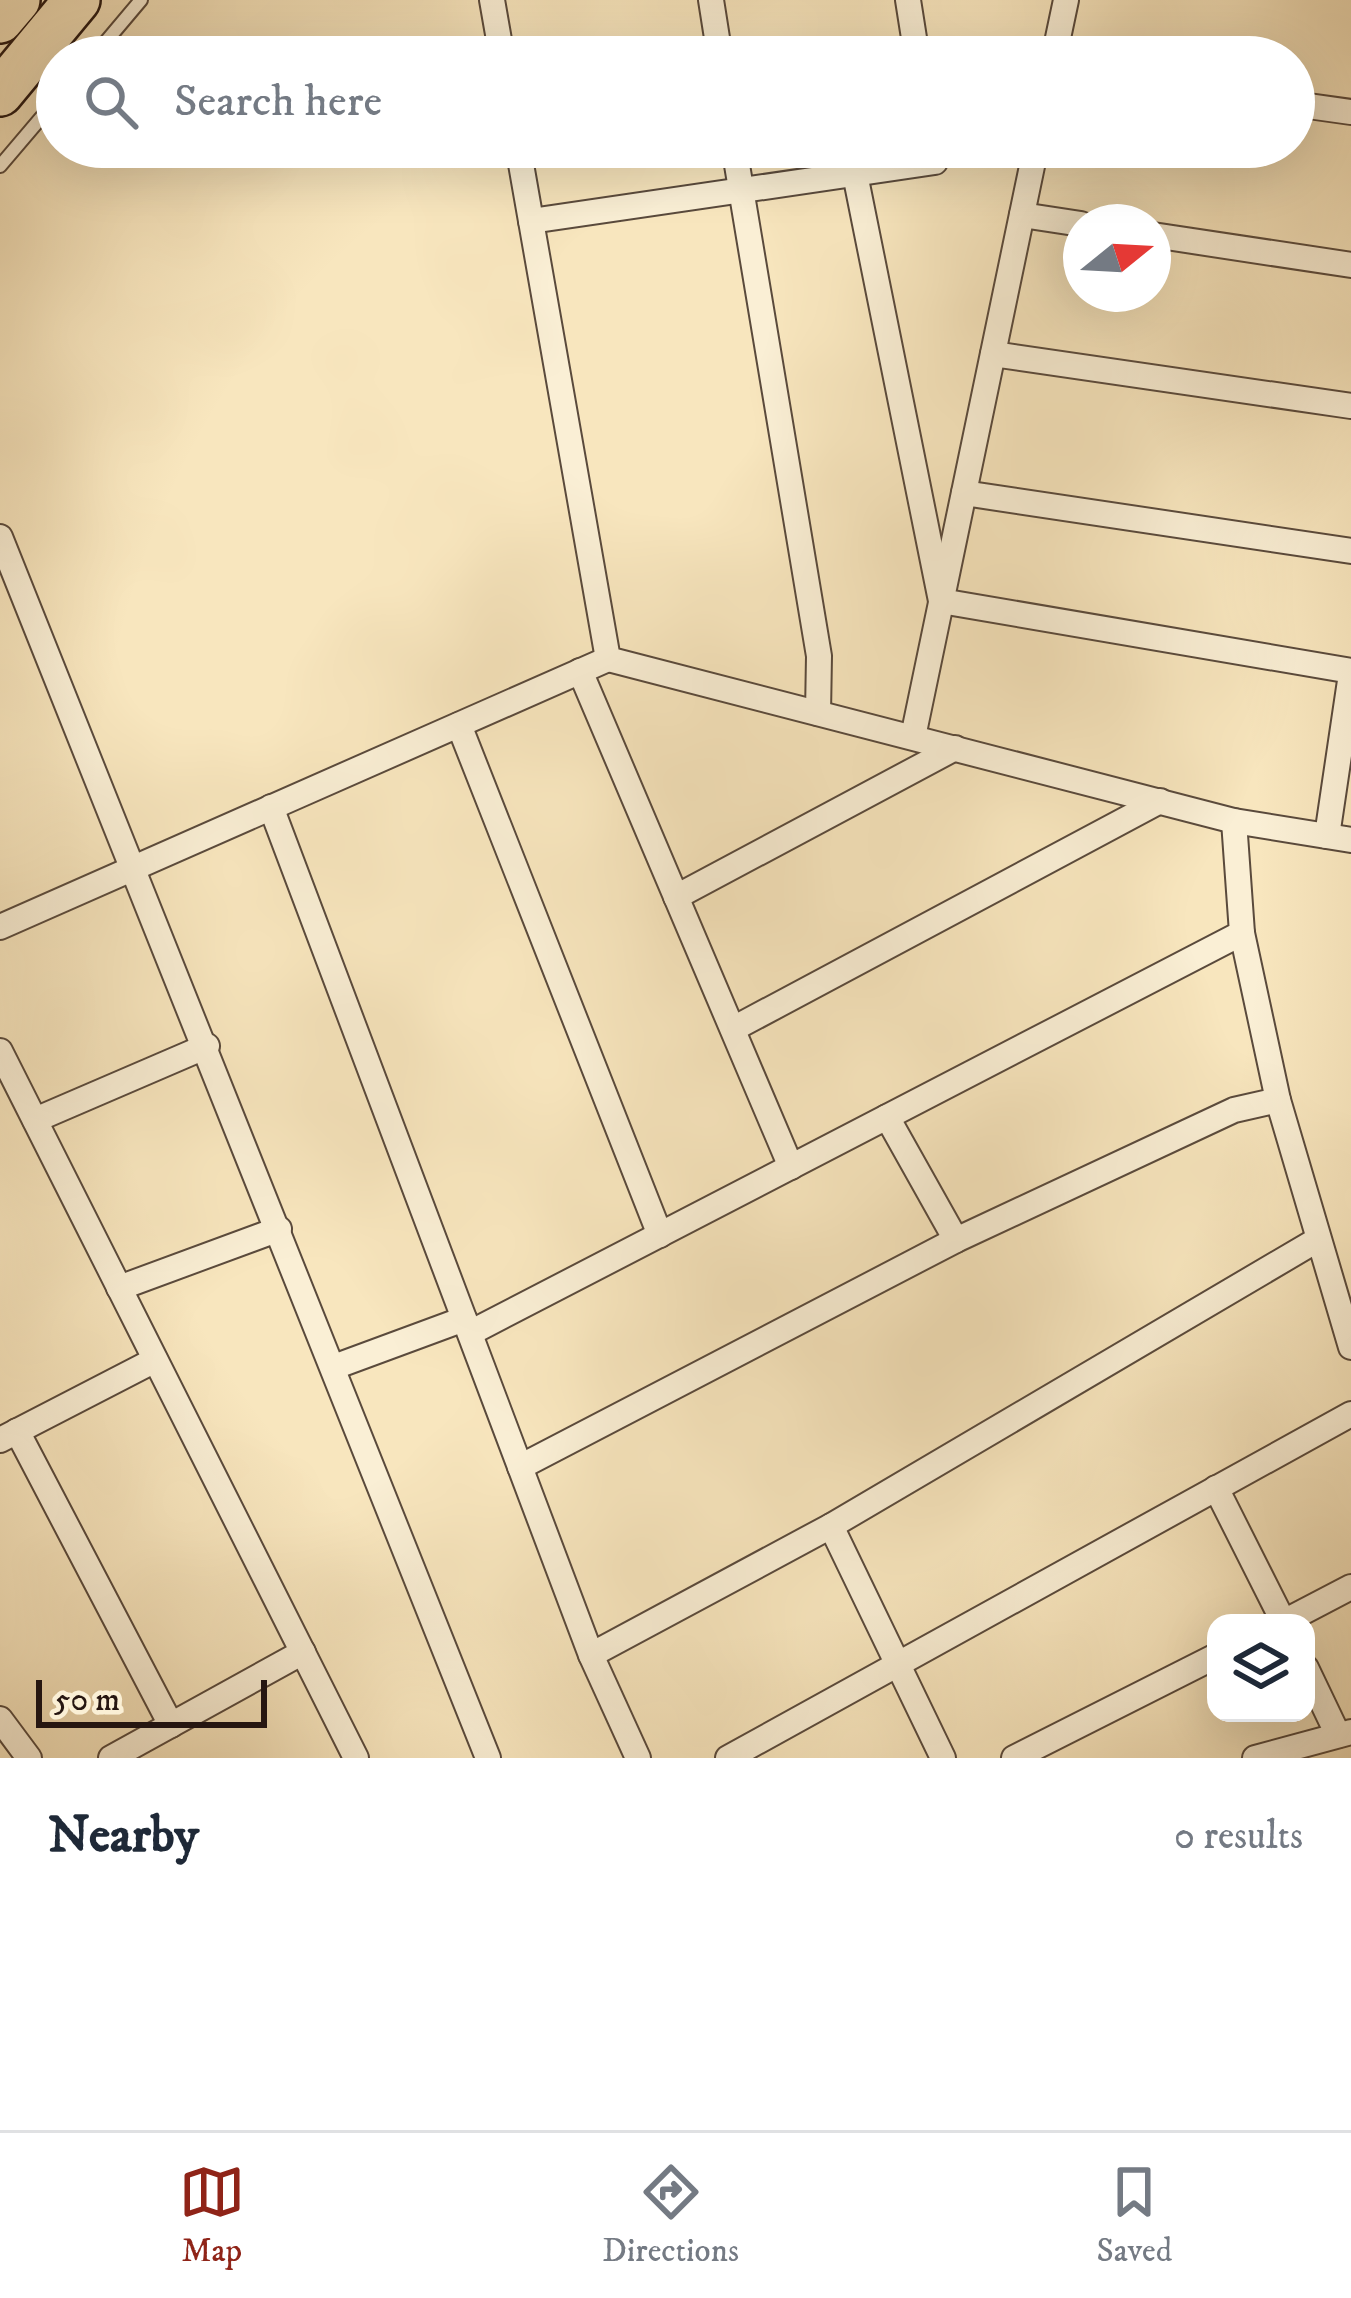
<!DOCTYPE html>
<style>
:root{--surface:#fff;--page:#f6f6f7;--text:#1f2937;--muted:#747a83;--line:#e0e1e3;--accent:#8f2418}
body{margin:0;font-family:"IM FELL DW Pica",serif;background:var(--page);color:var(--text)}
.controls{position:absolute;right:36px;bottom:36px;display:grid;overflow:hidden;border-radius:24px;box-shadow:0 12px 48px #0002}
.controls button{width:108px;height:108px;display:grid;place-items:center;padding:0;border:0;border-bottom:3px solid var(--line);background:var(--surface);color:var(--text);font:60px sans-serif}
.compass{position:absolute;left:1063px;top:204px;width:108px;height:108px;border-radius:50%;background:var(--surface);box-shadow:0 12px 48px #0002;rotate:72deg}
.scale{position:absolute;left:36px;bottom:30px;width:231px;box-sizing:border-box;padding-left:12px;border:6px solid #261611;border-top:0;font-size:33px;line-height:42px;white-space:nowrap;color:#261611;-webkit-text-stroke:9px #faefd5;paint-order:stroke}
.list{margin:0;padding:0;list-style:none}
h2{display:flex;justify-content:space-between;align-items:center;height:156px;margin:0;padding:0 48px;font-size:51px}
h2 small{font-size:39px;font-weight:400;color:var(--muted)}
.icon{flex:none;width:66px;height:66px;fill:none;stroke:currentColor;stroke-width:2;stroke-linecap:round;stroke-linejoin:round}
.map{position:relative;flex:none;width:1351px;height:1758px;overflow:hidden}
.search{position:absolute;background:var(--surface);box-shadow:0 12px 48px #0002;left:36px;right:36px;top:36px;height:132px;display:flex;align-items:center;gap:30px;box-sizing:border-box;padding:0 42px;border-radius:66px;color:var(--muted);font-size:45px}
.sheet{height:372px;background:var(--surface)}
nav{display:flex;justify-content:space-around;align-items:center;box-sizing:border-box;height:168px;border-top:3px solid var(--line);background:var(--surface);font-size:33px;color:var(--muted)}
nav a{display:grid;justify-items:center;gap:6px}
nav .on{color:var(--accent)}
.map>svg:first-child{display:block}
</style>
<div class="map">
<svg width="1351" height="1758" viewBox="0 0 1351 1758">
<rect width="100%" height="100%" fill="#f8e6be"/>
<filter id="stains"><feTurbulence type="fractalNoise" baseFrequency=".00167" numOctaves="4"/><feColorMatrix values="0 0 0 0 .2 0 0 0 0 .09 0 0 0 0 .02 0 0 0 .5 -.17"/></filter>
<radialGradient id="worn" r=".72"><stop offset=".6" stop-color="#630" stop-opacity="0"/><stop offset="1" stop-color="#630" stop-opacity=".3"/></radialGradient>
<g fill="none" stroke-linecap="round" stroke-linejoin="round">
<!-- lane casing -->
<g stroke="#5a4a3c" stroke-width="16">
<g id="lane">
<path d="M93,57l48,-57"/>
<path d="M0,166l57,-67"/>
</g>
</g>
<!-- street casing -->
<g stroke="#5a4a3c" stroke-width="28">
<g id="street">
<path d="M492,0l10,57"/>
<path d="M711,0l9,57"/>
<path d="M908,0l9,57"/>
<path d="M1054,57l12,-57"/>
<path d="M1294,104l57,8"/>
<path d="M518,147l90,512 626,162 117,19"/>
<path d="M734,147l85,509 -1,57"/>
<path d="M855,174l86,427 410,70"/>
<path d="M1022,215l59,9"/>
<path d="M531,221l404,-59 -3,-15"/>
<path d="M1153,235l198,30"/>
<path d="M993,354l358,52"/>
<path d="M964,493l387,58"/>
<path d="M0,537l488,1221"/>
<path d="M580,671l211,496"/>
<path d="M459,725l201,510"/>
<path d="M913,737l123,-590"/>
<path d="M271,807l320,848 240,-129 486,-286"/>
<path d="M1327,836l24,-162"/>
<path d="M676,897l279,-149"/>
<path d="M0,927l608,-268"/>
<path d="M1242,933l36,167 73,247"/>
<path d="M733,1029l427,-228"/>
<path d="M0,1051l356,707"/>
<path d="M887,1117l69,123"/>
<path d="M35,1120l172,-74"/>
<path d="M119,1288l160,-59"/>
<path d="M470,1333l772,-400 -8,-112"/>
<path d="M334,1367l130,-48"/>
<path d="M17,1431l154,294"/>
<path d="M0,1440l155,-80"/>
<path d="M520,1467l436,-227 278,-130 44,-10"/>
<path d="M1216,1488l68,135"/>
<path d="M831,1526l112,232"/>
<path d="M1282,1623l69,-36"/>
<path d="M591,1655l47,103"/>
<path d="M1306,1668l32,67"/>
<path d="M0,1719l29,39"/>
<path d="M111,1758l192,-106"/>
<path d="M728,1758l623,-344"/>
<path d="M1014,1758l202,-102"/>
<path d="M1255,1758l96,-26"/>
</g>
</g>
<!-- highway casing -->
<g stroke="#261611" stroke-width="50">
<g id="highway">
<path d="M0,20l17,-20"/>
<path d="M0,93l77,-93"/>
</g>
</g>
<!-- lane -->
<use href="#lane" stroke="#faefd5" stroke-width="12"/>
<!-- street -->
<use href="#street" stroke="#faefd5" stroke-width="24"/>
<!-- highway -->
<use href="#highway" stroke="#f8e6be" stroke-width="45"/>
</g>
<rect width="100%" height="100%" filter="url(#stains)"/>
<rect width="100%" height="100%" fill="url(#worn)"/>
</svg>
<div class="controls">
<button><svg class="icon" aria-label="layers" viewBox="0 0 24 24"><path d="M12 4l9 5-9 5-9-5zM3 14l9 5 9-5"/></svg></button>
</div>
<svg class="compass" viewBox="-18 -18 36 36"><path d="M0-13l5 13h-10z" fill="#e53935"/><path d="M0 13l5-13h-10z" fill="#747a83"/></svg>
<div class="scale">50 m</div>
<div class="search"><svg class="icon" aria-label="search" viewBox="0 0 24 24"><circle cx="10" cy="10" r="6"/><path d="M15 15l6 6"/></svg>Search here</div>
</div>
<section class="sheet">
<h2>Nearby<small>0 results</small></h2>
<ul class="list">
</ul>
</section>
<nav>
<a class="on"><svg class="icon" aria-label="map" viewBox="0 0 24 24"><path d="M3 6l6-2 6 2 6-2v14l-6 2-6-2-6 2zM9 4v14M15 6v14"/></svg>Map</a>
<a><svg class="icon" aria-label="directions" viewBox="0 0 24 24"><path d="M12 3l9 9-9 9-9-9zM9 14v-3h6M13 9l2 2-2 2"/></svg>Directions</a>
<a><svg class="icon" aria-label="saved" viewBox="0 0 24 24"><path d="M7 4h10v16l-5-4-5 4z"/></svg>Saved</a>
</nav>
